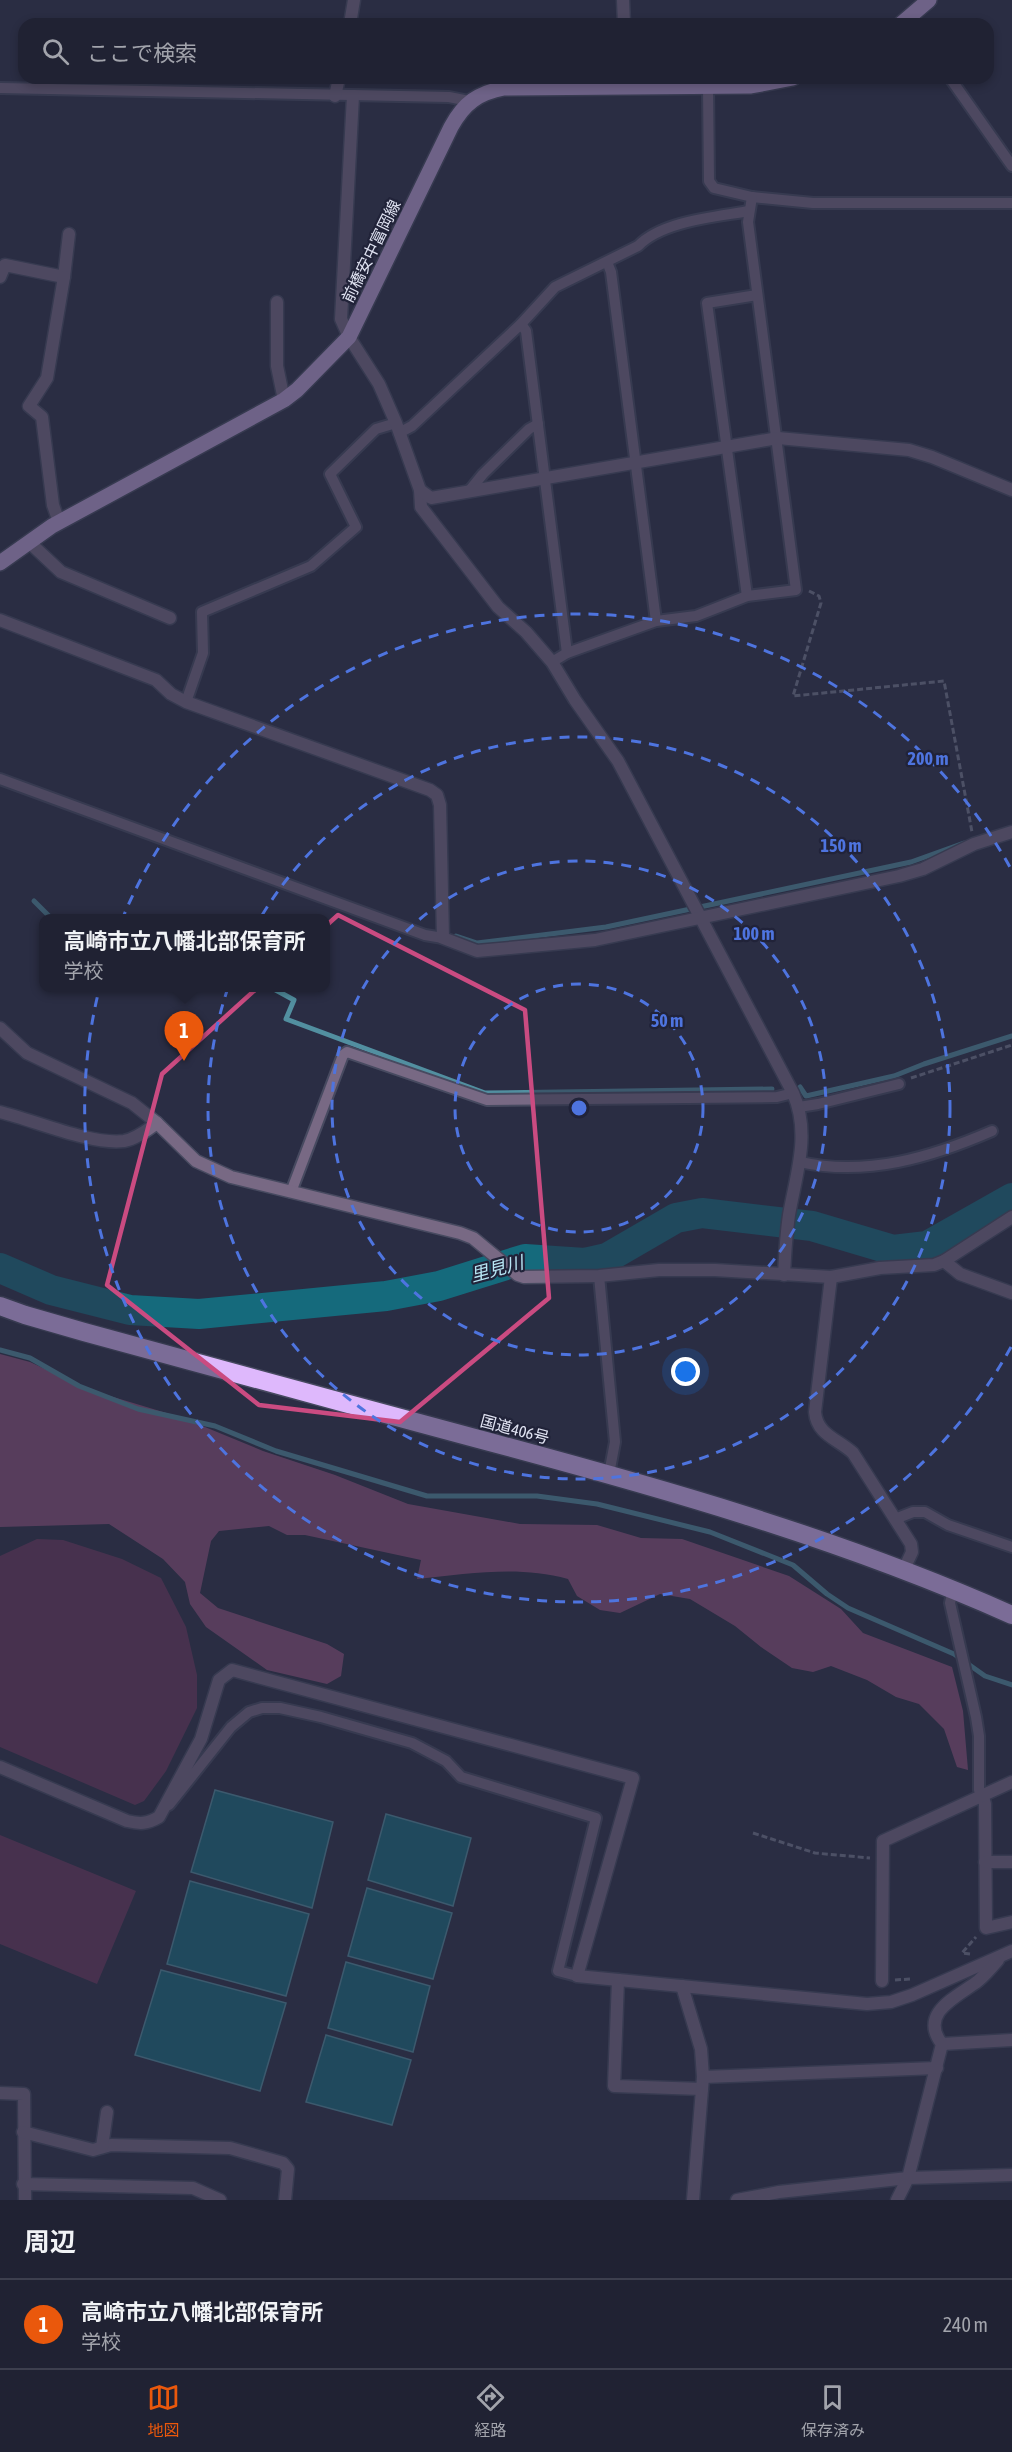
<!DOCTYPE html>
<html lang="ja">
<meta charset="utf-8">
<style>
:root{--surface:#202233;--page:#282a3b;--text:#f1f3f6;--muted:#a2a4ac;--line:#3d3f4e;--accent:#ea580c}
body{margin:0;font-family:"Asap Condensed","Noto Sans JP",sans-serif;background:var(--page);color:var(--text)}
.you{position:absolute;left:686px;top:1372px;width:21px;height:21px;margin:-15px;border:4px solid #fff;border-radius:50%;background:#1a73e8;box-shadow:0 0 0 9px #1a73e833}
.badge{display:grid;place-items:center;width:39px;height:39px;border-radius:50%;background:var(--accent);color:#fff;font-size:20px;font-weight:700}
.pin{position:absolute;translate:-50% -50px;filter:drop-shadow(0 2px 3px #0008)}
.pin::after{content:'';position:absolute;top:32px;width:21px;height:18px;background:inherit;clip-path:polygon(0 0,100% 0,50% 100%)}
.popup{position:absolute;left:39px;top:914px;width:291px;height:78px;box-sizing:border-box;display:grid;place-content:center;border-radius:12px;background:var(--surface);filter:drop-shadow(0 2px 4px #0005);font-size:20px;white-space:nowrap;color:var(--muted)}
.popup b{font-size:22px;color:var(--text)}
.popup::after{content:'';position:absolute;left:50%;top:100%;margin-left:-12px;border:12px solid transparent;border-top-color:var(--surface)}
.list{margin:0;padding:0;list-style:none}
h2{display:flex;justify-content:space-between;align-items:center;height:78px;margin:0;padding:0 24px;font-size:26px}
h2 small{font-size:20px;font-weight:400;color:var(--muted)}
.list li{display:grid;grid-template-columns:39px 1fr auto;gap:18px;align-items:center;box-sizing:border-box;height:90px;padding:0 24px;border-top:2px solid var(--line)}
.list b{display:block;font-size:22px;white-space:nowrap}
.list p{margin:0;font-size:20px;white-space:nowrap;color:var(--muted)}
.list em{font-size:20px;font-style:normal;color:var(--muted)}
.icon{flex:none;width:33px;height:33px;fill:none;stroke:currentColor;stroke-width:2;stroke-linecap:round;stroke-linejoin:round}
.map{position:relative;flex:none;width:1012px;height:2200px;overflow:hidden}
.search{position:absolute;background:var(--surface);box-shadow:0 3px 9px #0003;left:18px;right:18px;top:18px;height:66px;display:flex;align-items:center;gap:15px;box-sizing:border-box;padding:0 21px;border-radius:18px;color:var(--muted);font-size:22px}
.sheet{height:168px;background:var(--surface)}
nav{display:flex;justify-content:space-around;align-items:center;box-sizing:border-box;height:84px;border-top:2px solid var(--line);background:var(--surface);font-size:16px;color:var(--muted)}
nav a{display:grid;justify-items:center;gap:3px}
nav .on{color:var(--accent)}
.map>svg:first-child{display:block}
</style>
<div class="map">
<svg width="1012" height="2200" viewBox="0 0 1012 2200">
<rect width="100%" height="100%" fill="#2a2d44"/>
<!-- green -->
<g fill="#6b375b">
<path d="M37,1539l26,1 59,19 39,19 25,49 11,48v33l-31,63 -22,30 -9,4 -135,-58v-191z"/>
<path d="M0,1835l136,56 -39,93 -97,-40z"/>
</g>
<!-- forest -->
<path fill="#8f517b" d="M0,1354l30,8 60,28 93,28 80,33 72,24 73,29 112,20 77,1 44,13 41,1 107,37 52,33 22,24 89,34 11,44 5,59 -11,-3 -13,-38 -25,-25 -23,-7 -29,-17 -36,-14 -18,6 -21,-4 -31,-21 -26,-21 -45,-27 -30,-5 -40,19 -20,-3 -23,-14 -9,-17c-50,-14 -100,-5 -151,0l4,-19 -116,-25h-18l-18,-9 -50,5 -8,10 -11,52 18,15 109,36 17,10 -3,22 -14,8 -60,-14 -61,-43 -16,-23 -5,-22 -22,-23 -54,-35 -109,3z"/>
<!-- water -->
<g fill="#156a7c" stroke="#528fa0" stroke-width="1.5">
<path d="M215,1790l118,32 -21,86 -121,-36z"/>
<path d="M386,1814l85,24 -18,68 -85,-26z"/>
<path d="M190,1881l119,33 -23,82 -119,-32z"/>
<path d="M367,1888l85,25 -19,66 -85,-23z"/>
<path d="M346,1962l84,24 -17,66 -85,-24z"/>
<path d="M161,1970l125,33 -26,88 -125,-36z"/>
<path d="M326,2035l85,25 -19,65 -86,-23z"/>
</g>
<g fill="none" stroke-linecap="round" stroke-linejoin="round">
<!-- stream -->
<g stroke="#528fa0" stroke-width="5">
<path d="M34,901l17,17"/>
<path d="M456,936l21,7 129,-16 305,-65 53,-19"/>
<path d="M272,988l22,12 -8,19 199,74 287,-4"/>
<path d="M800,1087l6,9 88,-20 30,-12 88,-28"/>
<path d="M0,1350l30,8 49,28 59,23 77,17 61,25 151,45h110l60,8 113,28 83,33 34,29 21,14 106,46 31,22 27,9"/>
</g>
<!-- river -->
<path stroke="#156a7c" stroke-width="30" d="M0,1268l51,22 79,20 69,4 187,-18 53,-10 86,-27 60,4 22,-5 69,-40 26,-5 110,13 81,24 34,-4 85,-48"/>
<!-- lane casing -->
<g stroke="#474a60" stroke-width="14">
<g id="lane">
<path d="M950,78l62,88"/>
<path d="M708,86l1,95 5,7 38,9 61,6h199"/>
<path d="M0,88l449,9 20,4"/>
<path d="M607,262l4,10 45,349"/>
<path d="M521,324l5,7 41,322"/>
<path d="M399,433l13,-7 109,-102 34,-37 83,-41c24,-25 77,-29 111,-35"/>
<path d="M470,490l13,-16 46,-45 9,-5"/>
<path d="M747,596l-40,-293 50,-8"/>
<path d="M552,662l15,-9 89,-32 40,-5 51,-20 49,-6 -48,-368 4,-25"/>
<path d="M186,702l17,-49 -1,-41 109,-46 45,-39 -26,-53 46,-45 20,-6"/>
<path d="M0,779l425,156 18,3"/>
<path d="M799,1107l19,-3 81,-20"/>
<path d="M800,1162c67,15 132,-5 192,-31"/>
<path d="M291,1192l52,-137 4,-3 140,48 290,-3 16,-4"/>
<path d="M599,1276l16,166 -6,32"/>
<path d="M895,1519l18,-7h12l23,13 64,22"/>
<path d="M953,1589l-3,14 26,114 3,19v54l3,4"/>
<path d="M169,1805l62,-78 18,-15 13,-4h18l41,9 91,26 34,18 15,16 135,41 -38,153 19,5"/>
</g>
</g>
<!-- street casing -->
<g stroke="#474a60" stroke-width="15">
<g id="street">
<path d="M623,0l1,24"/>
<path d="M350,24l4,-24"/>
<path d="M335,96l4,-18"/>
<path d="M353,96l-12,223 8,18 30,47 17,39 24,67 1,17 77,100 28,25 26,30 23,38 43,61 175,332c18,41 3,81 -4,122 -3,20 -4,40 -5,60"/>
<path d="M0,277l5,-12 59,12 5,-43"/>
<path d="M277,302v64l7,34"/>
<path d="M420,490l11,8 347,-60 131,12 23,7 80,33"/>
<path d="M59,522l-6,-17 -11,-88 -13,-11 18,-28 17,-101"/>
<path d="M29,542l32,30 109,46"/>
<path d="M0,620l156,60 15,14 15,8 244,88 7,5 3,10 3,133 34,13 118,-11 304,-64 24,-7 51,-25 38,-12"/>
<path d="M0,1028l27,25 105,50 25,20 39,38 35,16 229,56 13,5 45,37 6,2 75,-1 60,-6h56l116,7 49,-9 54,-3 10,-4 68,-44"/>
<path d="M0,1112c34,8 90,33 124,29 12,-2 23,-11 33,-18"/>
<path d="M944,1261l16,13 52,19"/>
<path d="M831,1277l-16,135c2,23 23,27 38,41l58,91 1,8 -8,17"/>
<path d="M0,1767l127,54c13,3 20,3 32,-4l42,-78 18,-59 13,-10 401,108 -56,198 290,28 24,-2 21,-7 100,-44"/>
<path d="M982,1794l3,10 1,124 26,-6"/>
<path d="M985,1862h27"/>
<path d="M618,1980l-4,106 88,3"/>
<path d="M882,1981l1,-140 129,-59"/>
<path d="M682,1986l19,63 2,28 -10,123"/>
<path d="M942,2044l70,-4"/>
<path d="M703,2077l234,-9"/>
<path d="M0,2093l24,1 1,106"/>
<path d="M23,2132l70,18 18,-5 119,3 53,15 5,6 -3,31"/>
<path d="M102,2147l5,-35"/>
<path d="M23,2184l170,4 27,12"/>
<path d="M737,2200l42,-8 129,-14 34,-134c-24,-31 15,-47 36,-63 7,-6 14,-14 20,-21"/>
<path d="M897,2200l11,-22 104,-3"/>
</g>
</g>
<!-- primary casing -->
<g stroke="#474a60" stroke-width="18">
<g id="primary">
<path d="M901,24l28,-24"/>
<path d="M0,563l52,-37 232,-126 13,-10 52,-53 102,-210c13,-24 27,-34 53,-39l247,-2 42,-8"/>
</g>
</g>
<!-- highway casing -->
<g stroke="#474a60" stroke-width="21">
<path id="highway" d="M0,1306l25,9 59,17c129,36 258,70 387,105 184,49 366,100 541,178"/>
</g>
<!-- path -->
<g stroke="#777a8e" stroke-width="3" stroke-dasharray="6 3" stroke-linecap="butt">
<path d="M809,591l10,5 2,7 -28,93 151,-15 28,151"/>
<path d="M911,1078l101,-33"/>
<path d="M753,1833l62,20 55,5"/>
<path d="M970,1954l-8,-1 14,-16"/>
<path d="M895,1980l15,-1"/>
</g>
<!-- lane -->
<use href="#lane" stroke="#786984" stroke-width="10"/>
<!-- street -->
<use href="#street" stroke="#786984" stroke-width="12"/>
<!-- primary -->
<use href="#primary" stroke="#c1a2da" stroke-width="15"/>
<!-- highway -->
<use href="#highway" stroke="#deb8fc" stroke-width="18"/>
</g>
<!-- marked area -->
<path d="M0 0H1012V2200H0ZM338,915l187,95 24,288 -149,124 -141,-17 -152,-120 55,-211z" fill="#2a2d44" fill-opacity=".55" fill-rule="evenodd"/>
<path fill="none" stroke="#ca4b81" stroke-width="4.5" stroke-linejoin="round" d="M338,915l187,95 24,288 -149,124 -141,-17 -152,-120 55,-211z"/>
<!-- distance rings -->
<g fill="none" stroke="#4e74df" stroke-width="3" stroke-dasharray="10 8">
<circle cx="579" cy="1108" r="124"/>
<circle cx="579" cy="1108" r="247"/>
<circle cx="579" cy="1108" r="371"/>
<path d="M1011 1347A494 494 0 1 1 1011 869"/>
</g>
<g text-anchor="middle" stroke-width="4.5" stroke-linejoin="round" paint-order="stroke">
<!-- street labels -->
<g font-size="16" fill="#e1e4f3" stroke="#212339">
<text transform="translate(371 251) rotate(-64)" y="6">前橋安中富岡線</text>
<text transform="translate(515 1429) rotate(15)" y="6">国道406号</text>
</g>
<!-- water labels -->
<g font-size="18" font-style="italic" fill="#b7e6f4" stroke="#212339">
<text transform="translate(497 1269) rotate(-15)" y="6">里見川</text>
</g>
</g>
<circle cx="579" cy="1108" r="9" fill="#4e74df" stroke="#212339" stroke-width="3"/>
<g font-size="18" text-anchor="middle" font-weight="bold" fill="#4e74df" stroke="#212339" stroke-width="4.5" stroke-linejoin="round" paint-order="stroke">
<text x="928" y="765">200 m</text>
<text x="841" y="852">150 m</text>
<text x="754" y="940">100 m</text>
<text x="667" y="1027">50 m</text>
</g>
</svg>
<div class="you"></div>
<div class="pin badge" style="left:184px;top:1061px">1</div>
<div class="popup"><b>高崎市立八幡北部保育所</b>学校</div>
<div class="search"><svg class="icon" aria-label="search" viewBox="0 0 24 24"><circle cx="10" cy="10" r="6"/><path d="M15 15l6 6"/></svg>ここで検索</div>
</div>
<section class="sheet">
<h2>周辺<small></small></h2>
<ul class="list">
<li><span class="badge">1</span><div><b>高崎市立八幡北部保育所</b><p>学校</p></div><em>240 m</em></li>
</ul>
</section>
<nav>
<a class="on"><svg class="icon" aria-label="map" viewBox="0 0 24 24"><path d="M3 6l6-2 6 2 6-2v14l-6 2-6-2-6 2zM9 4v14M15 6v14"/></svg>地図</a>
<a><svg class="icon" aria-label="directions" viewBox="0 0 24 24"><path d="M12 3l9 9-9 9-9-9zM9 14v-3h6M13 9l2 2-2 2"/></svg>経路</a>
<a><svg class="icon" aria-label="saved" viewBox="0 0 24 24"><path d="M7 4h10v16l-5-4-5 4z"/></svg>保存済み</a>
</nav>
